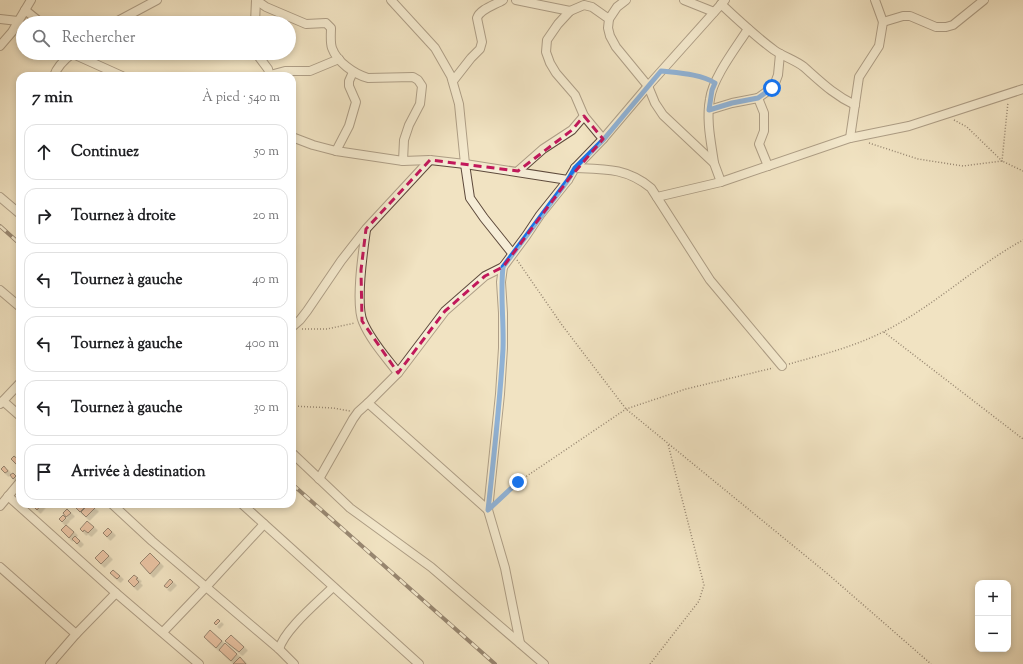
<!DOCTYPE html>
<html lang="fr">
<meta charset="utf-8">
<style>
:root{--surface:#fff;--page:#f6f6f6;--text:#202124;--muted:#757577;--line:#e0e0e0}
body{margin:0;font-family:"Sorts Mill Goudy",serif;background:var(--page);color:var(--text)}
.controls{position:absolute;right:12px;bottom:12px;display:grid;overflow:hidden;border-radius:8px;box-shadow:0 2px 6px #0003}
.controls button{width:36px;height:36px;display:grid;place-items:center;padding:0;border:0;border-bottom:1px solid var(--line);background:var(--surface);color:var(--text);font:20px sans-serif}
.stop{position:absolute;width:12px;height:12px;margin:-9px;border:3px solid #1a73e8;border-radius:50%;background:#fff}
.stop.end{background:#1a73e8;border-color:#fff;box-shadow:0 1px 4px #0008}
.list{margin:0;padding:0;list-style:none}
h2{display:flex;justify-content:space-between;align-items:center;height:52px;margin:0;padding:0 16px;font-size:17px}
h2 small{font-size:13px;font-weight:400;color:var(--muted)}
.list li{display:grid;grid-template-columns:26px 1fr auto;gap:12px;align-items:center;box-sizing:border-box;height:56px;margin:0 8px 8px;padding:0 8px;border:1px solid var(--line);border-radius:12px}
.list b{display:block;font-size:15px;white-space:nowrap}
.list em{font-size:13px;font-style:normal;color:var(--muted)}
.icon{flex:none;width:22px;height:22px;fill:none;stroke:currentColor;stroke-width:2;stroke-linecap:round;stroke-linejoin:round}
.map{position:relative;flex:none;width:1023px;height:664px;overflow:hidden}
.search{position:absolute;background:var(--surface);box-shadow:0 2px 6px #0003;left:16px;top:16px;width:280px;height:44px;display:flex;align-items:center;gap:10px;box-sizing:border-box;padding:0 14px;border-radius:22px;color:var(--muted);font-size:15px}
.panel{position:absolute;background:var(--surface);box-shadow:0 2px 6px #0003;left:16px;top:72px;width:280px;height:436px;border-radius:12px}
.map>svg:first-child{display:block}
</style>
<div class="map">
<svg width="1023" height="664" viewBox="0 0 1023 664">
<defs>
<filter id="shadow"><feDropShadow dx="3.5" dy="3.5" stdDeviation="0" flood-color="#0004"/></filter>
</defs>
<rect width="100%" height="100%" fill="#f1e3c2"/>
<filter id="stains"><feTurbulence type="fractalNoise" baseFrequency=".005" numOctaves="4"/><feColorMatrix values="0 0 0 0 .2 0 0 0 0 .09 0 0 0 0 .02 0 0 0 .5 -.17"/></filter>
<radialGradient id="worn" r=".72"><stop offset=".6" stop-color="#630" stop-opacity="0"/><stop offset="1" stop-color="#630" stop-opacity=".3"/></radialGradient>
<!-- building -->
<g fill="#df9c7d" stroke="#2d170f" filter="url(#shadow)">
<path d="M14,456l6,5v3l-2,2 -7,-7z"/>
<path d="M4,466l4,5 -3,2 -4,-4z"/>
<path d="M13,473l3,3 -3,3 -3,-4z"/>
<path d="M31,504h11l-5,6z"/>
<path d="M81,504h7l-8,8 -4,-4z"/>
<path d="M89,504l6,4 -9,9 -5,-5z"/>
<path d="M67,509l4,4 -5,4 -3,-4z"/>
<path d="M63,515l3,3 -4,4 -3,-3z"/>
<path d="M87,521l7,6 -6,6 -4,-3 -1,2 -3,-3z"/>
<path d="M66,525l8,7 -5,6 -8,-8z"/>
<path d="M108,528l4,4 -5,5 -4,-4z"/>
<path d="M75,536l5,5 -3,3 -5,-5z"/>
<path d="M103,550l6,6 -8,8 -6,-6z"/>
<path d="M150,553l10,10 -10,11 -10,-11z"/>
<path d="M113,570l7,6 -3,3 -7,-6z"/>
<path d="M134,575l4,3 -2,1 3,3 -5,5 -6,-6z"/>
<path d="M170,579l3,3 -6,6 -3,-2z"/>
<path d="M218,619l2,2 -4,4 -2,-2z"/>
<path d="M210,630l12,11 -6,7 -12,-11z"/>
<path d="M231,635l13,12 -5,5 -14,-11z"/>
<path d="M225,643l12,11 -6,7 -12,-11z"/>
<path d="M240,657l6,7h-13z"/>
</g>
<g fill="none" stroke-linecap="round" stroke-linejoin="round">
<!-- minor casing -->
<g stroke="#5e4a3c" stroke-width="10">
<g id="minor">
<path d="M256,0l10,7 40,17 20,-1 5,5c0,6 -1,14 1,20 5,14 22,26 36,30l45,-1 5,3 4,6 -2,18 -11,21 -5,15 -1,21"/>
<path d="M391,0l44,48 16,28 8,28 6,60 5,34 14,20 28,35"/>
<path d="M516,0l54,11"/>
<path d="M684,0l30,12"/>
<path d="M875,0l8,22 20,-6h7l26,11h10l7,-2 31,-25"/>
<path d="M721,4c17,16 34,32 53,46 10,7 21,10 30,17 17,15 30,28 51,38"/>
<path d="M25,10l16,13"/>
<path d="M0,19l18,2"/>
<path d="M609,19l8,-12 9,-7"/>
<path d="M114,23l43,-23"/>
<path d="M255,23l1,-23"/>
<path d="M0,46l12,-14 19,-32"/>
<path d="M71,53l51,23"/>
<path d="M256,53l12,16 2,7"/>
<path d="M270,75l15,-4h25l29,-12"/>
<path d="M54,76c3,-10 11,-17 19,-23"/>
<path d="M453,81l18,-23 9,-9 2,-7 -5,-24c3,-9 18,-13 26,-18"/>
<path d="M758,98l6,15v18l-5,13 9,22"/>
<path d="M709,110l23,-7 26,-5 14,-10 3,-5 3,-8 2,-21"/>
<path d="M292,137l21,8 23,6 67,10 27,-1 35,4 103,16"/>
<path d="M850,138l9,-61 20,-31 4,-24"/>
<path d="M603,139l-19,-23 -9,-21 -19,-22 -6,-10 -4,-11 1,-12 11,-16 12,-13 14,-6 8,2 17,12 -1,9 2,8 6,11 32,39 7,17 8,12 51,48 7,19"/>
<path d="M336,151l13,-25 7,-24 -7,-16v-5l4,-9"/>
<path d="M714,163c-3,-21 -8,-43 -4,-64 3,-22 26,-51 38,-70"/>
<path d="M575,168c30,1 52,0 76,20l59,92 72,86"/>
<path d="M518,171l25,-22 29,-19 12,-14"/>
<path d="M0,197l20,17"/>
<path d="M657,197l64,-15 129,-44 59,-12 114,-37"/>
<path d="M366,230c-3,21 -11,74 -3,92 8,19 23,35 35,51"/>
<path d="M503,267l-2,15 2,31v35l-3,46 -12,116 17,58 15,75"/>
<path d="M0,290l20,17"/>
<path d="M292,327l8,-7 7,-9 34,-50 25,-32 64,-69"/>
<path d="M3,401l17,15"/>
<path d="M0,404l20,-21"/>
<path d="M292,453l58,55 81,59 113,97"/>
<path d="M319,479l34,-60 5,-7 10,-9"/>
<path d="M8,496l108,97 83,71"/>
<path d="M112,504l40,37 127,108 15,15"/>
<path d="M242,504l177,160"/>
<path d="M0,506l20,-24"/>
<path d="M488,510l-120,-107 30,-30 47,-62 40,-35 18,-9 23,-31 14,-21 28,-35 7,-12 28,-29 45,-53 77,-86"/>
<path d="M0,567l76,67"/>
<path d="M163,632l43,-45 58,-63"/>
<path d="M279,649c6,-20 38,-46 54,-62"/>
<path d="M50,664l26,-30 40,-41"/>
</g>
</g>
<!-- path -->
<g stroke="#2d170f" stroke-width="1.5" stroke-dasharray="1 2" stroke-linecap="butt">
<path d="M671,72l38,7"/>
<path d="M954,120l13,7 35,34 6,-59"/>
<path d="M869,143l49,16 45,7 39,-5 21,10"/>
<path d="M517,260l45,65 64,84 203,166 102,89"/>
<path d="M302,329h25l28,-6"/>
<path d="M884,332l139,107"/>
<path d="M789,364c32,-9 64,-17 94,-32 50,-25 91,-65 140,-92"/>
<path d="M292,406l41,2 17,3"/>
<path d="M497,502l21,-20 108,-73 60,-20 87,-21"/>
<path d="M650,664l49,-63 5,-16 -36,-141"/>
</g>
<!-- minor -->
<use href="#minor" stroke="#f6edd7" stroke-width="8"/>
<!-- rail casing -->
<g stroke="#2d170f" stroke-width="4">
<g id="rail">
<path d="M0,226l20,18"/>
<path d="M292,484l203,180"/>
</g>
</g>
<!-- rail -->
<use href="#rail" stroke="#f6edd7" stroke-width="2.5" stroke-dasharray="8" stroke-linecap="butt"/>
</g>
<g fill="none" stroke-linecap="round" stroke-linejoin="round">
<!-- route -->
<path stroke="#1a73e8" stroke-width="5" d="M518,482l-30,28c6,-54 12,-107 15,-161 1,-28 -3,-55 0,-82l65,-87 7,-12 29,-29 57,-68c18,2 40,3 54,12l-3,7 -3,20 23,-7 26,-5 14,-10"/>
</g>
<!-- marked area -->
<path d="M0 0H1023V664H0ZM584,116l19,23 -35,41 -65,87 -18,9 -40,35 -47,62 -36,-52 -1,-51 5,-41 64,-69 88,11 54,-41z" fill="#f1e3c2" fill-opacity=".55" fill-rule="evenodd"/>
<path fill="none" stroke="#c2185b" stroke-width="3" stroke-dasharray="8 5" stroke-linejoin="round" d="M584,116l19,23 -35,41 -65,87 -18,9 -40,35 -47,62 -36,-52 -1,-51 5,-41 64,-69 88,11 54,-41z"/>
<rect width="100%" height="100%" filter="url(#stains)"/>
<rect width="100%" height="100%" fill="url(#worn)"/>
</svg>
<div class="controls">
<button>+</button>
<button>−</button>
</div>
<div class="stop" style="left:772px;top:88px"></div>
<div class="stop end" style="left:518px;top:482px"></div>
<div class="search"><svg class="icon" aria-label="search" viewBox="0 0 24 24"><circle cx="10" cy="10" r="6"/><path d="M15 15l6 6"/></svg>Rechercher</div>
<section class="panel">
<h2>7 min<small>À pied · 540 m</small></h2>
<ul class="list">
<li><svg class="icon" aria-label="ahead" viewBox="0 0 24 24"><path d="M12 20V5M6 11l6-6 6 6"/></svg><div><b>Continuez</b></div><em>50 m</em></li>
<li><svg class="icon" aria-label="right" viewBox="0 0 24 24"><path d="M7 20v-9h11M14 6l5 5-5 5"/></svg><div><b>Tournez à droite</b></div><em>20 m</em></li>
<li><svg class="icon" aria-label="left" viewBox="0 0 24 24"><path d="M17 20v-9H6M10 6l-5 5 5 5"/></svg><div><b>Tournez à gauche</b></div><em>40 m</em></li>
<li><svg class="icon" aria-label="left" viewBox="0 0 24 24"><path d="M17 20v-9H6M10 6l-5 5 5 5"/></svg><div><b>Tournez à gauche</b></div><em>400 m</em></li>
<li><svg class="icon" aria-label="left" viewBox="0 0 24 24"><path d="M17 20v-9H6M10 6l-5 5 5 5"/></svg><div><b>Tournez à gauche</b></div><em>30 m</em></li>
<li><svg class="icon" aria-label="arrive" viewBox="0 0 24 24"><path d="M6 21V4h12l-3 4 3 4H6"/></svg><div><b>Arrivée à destination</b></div></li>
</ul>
</section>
</div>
